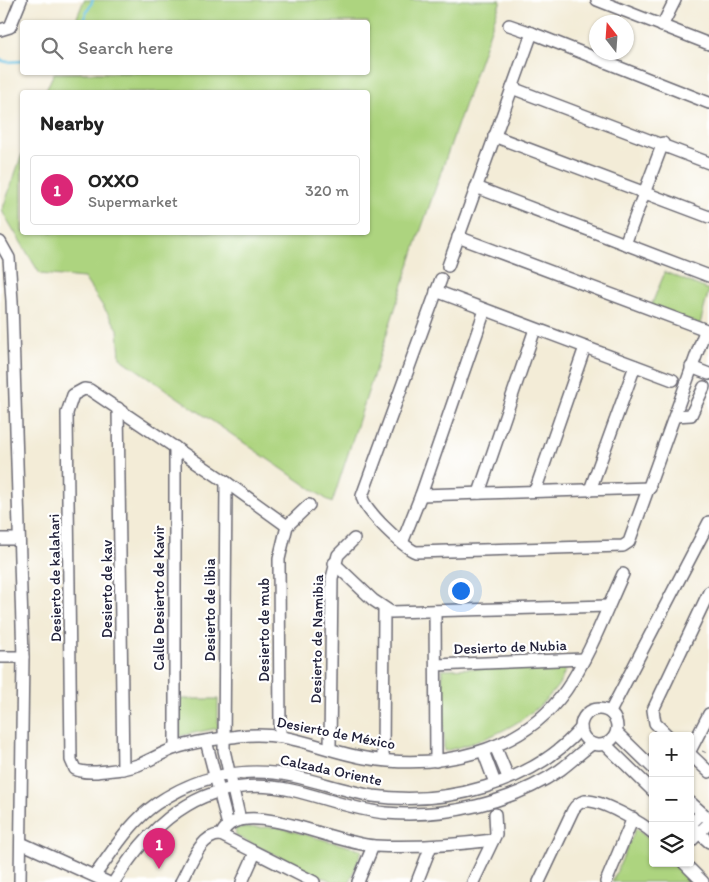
<!DOCTYPE html>
<meta charset="utf-8">
<style>
:root{--surface:#fff;--page:#f6f6f6;--text:#222;--muted:#767676;--line:#e0e0e0;--accent:#db2777}
body{margin:0;font-family:Itim,sans-serif;background:var(--page);color:var(--text)}
.controls{position:absolute;right:15px;bottom:15px;display:grid;overflow:hidden;border-radius:5px;box-shadow:0 1px 4px #0004}
.controls button{width:45px;height:45px;display:grid;place-items:center;padding:0;border:0;border-bottom:1px solid var(--line);background:var(--surface);color:var(--text);font:25px sans-serif}
.compass{position:absolute;left:589px;top:15px;width:45px;height:45px;border-radius:50%;background:var(--surface);box-shadow:0 1px 4px #0004;rotate:343deg}
.you{position:absolute;left:460px;top:590px;width:18px;height:18px;margin:-12px;border:4px solid #fff;border-radius:50%;background:#1a73e8;box-shadow:0 0 0 8px #1a73e833}
.badge{display:grid;place-items:center;width:32px;height:32px;border-radius:50%;background:var(--accent);color:#fff;font-size:16px;font-weight:700}
.pin{position:absolute;translate:-50% -41px;filter:drop-shadow(0 1px 2px #0008)}
.pin::after{content:'';position:absolute;top:26px;width:18px;height:15px;background:inherit;clip-path:polygon(0 0,100% 0,50% 100%)}
.list{margin:0;padding:0;list-style:none}
h2{display:flex;justify-content:space-between;align-items:center;height:65px;margin:0;padding:0 20px;font-size:21px}
h2 small{font-size:16px;font-weight:400;color:var(--muted)}
.list li{display:grid;grid-template-columns:32px 1fr auto;gap:15px;align-items:center;box-sizing:border-box;height:70px;margin:0 10px 10px;padding:0 10px;border:1px solid var(--line);border-radius:5px}
.list b{display:block;font-size:19px;white-space:nowrap}
.list p{margin:0;font-size:16px;white-space:nowrap;color:var(--muted)}
.list em{font-size:16px;font-style:normal;color:var(--muted)}
.icon{flex:none;width:28px;height:28px;fill:none;stroke:currentColor;stroke-width:2;stroke-linecap:round;stroke-linejoin:round}
.map{position:relative;flex:none;width:709px;height:882px;overflow:hidden}
.search{position:absolute;background:var(--surface);box-shadow:0 1px 4px #0004;left:20px;top:20px;width:350px;height:55px;display:flex;align-items:center;gap:12px;box-sizing:border-box;padding:0 18px;border-radius:5px;color:var(--muted);font-size:19px}
.panel{position:absolute;background:var(--surface);box-shadow:0 1px 4px #0004;left:20px;top:90px;width:350px;height:145px;border-radius:5px}
.map>svg:first-child{display:block}
</style>
<div class="map">
<svg width="709" height="882" viewBox="0 0 709 882">
<rect width="100%" height="100%" fill="#fff"/>
<filter id="ink" filterUnits="userSpaceOnUse"><feTurbulence type="fractalNoise" baseFrequency=".02" numOctaves="2"/><feDisplacementMap in="SourceGraphic" scale="10" xChannelSelector="R" yChannelSelector="G"/><feConvolveMatrix kernelMatrix="1 2 1 2 8 2 1 2 1" color-interpolation-filters="sRGB"/></filter>
<filter id="wash" filterUnits="userSpaceOnUse"><feTurbulence type="fractalNoise" baseFrequency=".0096" numOctaves="4" result="noise"/><feDisplacementMap in="SourceGraphic" scale="20" xChannelSelector="R" yChannelSelector="G"/><feGaussianBlur stdDeviation="1.12" result="paint"/><feColorMatrix in="noise" values="0 0 0 0 0 0 0 0 0 0 0 0 0 0 0 0 0 1.4 0 .05"/><feComposite in="paint" operator="in"/></filter>
<g filter="url(#wash)">
<rect width="100%" height="100%" fill="#f3ecd7"/>
<!-- green -->
<g fill="#add47f" stroke="#687b5d">
<path d="M84,0h417l-85,244 -84,259 -212,-145 -2,-29 -34,-51 -44,-4 -38,-63 20,-57v78h346v-140h-323l9,-19 314,-1v-50h-293z"/>
<path d="M665,272l44,18 -9,34 -49,-18z"/>
<path d="M567,666c-3,7 -6,16 -10,21 -28,36 -70,54 -113,64l-2,-82z"/>
<path d="M181,699h37v29l-38,8z"/>
<path d="M277,827l85,23 -12,32h-17l-97,-46 -1,-8z"/>
<path d="M636,828l17,15v20h21l19,19h-81z"/>
</g>
<g fill="none" stroke-linecap="round" stroke-linejoin="round">
<!-- stream -->
<g stroke="#69c4e7" stroke-width="2.5">
<path d="M82,22l11,-22"/>
<path d="M0,60l7,2 15,-1"/>
</g>
</g>
</g>
<g filter="url(#ink)">
<g fill="none" stroke-linecap="round" stroke-linejoin="round">
<!-- minor casing -->
<g stroke="#6b6972" stroke-width="14">
<g id="minor">
<path d="M597,0l112,44"/>
<path d="M509,25l23,8"/>
<path d="M662,26l13,-26"/>
<path d="M0,30l10,-3 11,-27"/>
<path d="M512,88l197,75"/>
<path d="M494,136l215,81"/>
<path d="M476,187l233,89"/>
<path d="M458,237l251,94"/>
<path d="M0,242l9,16 3,43 11,356 -3,225"/>
<path d="M625,244l38,-101"/>
<path d="M448,266l84,-233 177,70"/>
<path d="M441,279l-79,217c0,12 42,52 54,56l207,-6 6,-4 76,-211"/>
<path d="M436,291l237,89"/>
<path d="M691,367l18,7"/>
<path d="M118,408l5,361"/>
<path d="M675,416l16,-1 13,-28"/>
<path d="M175,447v301"/>
<path d="M226,482l-2,268 16,70"/>
<path d="M590,490l45,-124"/>
<path d="M535,491l50,-144"/>
<path d="M479,493l56,-164"/>
<path d="M421,495l229,-7"/>
<path d="M287,526l-61,-44 -136,-92 -6,-1 -11,6 -6,18 4,347 4,9c7,4 14,3 22,3 14,-2 28,-2 41,-7 13,-5 25,-13 38,-17 20,-7 42,-9 63,-12 50,-6 80,14 126,22 73,12 156,-4 201,-68 24,-35 39,-77 57,-116"/>
<path d="M0,539h19"/>
<path d="M402,543l19,-48 64,-185"/>
<path d="M334,563l39,37 18,12 217,-6"/>
<path d="M435,611l1,150"/>
<path d="M0,657h23"/>
<path d="M436,665l148,-6"/>
<circle cx="599" cy="727" r="18"/>
<path d="M610,712l99,-190"/>
<path d="M617,733l36,35"/>
<path d="M280,736l-1,-177 8,-33 22,-21"/>
<path d="M668,736l-13,-13 -2,-13 56,-118"/>
<path d="M206,741l22,84"/>
<path d="M605,744l48,47"/>
<path d="M495,746l13,31"/>
<path d="M330,747l2,-169 6,-23 16,-16"/>
<path d="M483,751l12,32"/>
<path d="M690,751l19,-37"/>
<path d="M690,754l19,18"/>
<path d="M383,760l1,-151"/>
<path d="M690,802l18,16"/>
<path d="M702,813l-12,12 19,17"/>
<path d="M221,835c3,-6 7,-11 13,-13 33,-14 104,22 141,24 40,2 79,-1 118,-6"/>
<path d="M221,835l93,47"/>
<path d="M690,842l19,-19"/>
<path d="M21,843l86,39"/>
<path d="M684,863l19,19"/>
<path d="M95,875c18,-24 35,-53 61,-71 41,-28 88,-38 137,-28 27,6 53,15 80,20 71,10 160,-12 208,-68"/>
<path d="M114,882c41,-65 95,-109 177,-92 32,7 62,20 95,23 58,5 126,-10 174,-43 11,-8 21,-18 32,-26"/>
<path d="M181,882c9,-16 19,-48 40,-47"/>
<path d="M242,882l13,-29"/>
<path d="M358,882l15,-36"/>
<path d="M417,882l14,-36"/>
<path d="M473,882l23,-48 -1,-20"/>
<path d="M539,882l34,-72c3,-5 7,-8 12,-9 15,-2 57,22 68,32"/>
<path d="M606,882l27,-64"/>
</g>
</g>
<!-- path -->
<path stroke="#6b6972" stroke-width="1" stroke-dasharray="4 4" stroke-linecap="butt" d="M702,751l7,3"/>
<!-- minor -->
<use href="#minor" stroke="#fff" stroke-width="11"/>
</g>
</g>
<g text-anchor="middle" stroke-width="4.5" stroke-linejoin="round" paint-order="stroke">
<!-- street labels -->
<g font-size="15" fill="#22223b" stroke="#fff">
<text transform="translate(55 578) rotate(-91)" y="5">Desierto de kalahari</text>
<text transform="translate(107 589) rotate(-90)" y="5">Desierto de kav</text>
<text transform="translate(159 598) rotate(-90)" y="5">Calle Desierto de Kavir</text>
<text transform="translate(210 610) rotate(-90)" y="5">Desierto de libia</text>
<text transform="translate(264 630) rotate(-90)" y="5">Desierto de mub</text>
<text transform="translate(317 639) rotate(-89)" y="5">Desierto de Namibia</text>
<text transform="translate(510 647) rotate(-2)" y="5">Desierto de Nubia</text>
<text transform="translate(336 733) rotate(11)" y="5">Desierto de México</text>
<text transform="translate(331 770) rotate(12)" y="5">Calzada Oriente</text>
</g>
</g>
</svg>
<div class="controls">
<button>+</button>
<button>−</button>
<button><svg class="icon" aria-label="layers" viewBox="0 0 24 24"><path d="M12 4l9 5-9 5-9-5zM3 14l9 5 9-5"/></svg></button>
</div>
<svg class="compass" viewBox="-18 -18 36 36"><path d="M0-13l5 13h-10z" fill="#e53935"/><path d="M0 13l5-13h-10z" fill="#767676"/></svg>
<div class="you"></div>
<div class="pin badge" style="left:159px;top:869px">1</div>
<div class="search"><svg class="icon" aria-label="search" viewBox="0 0 24 24"><circle cx="10" cy="10" r="6"/><path d="M15 15l6 6"/></svg>Search here</div>
<section class="panel">
<h2>Nearby<small></small></h2>
<ul class="list">
<li><span class="badge">1</span><div><b>OXXO</b><p>Supermarket</p></div><em>320 m</em></li>
</ul>
</section>
</div>
